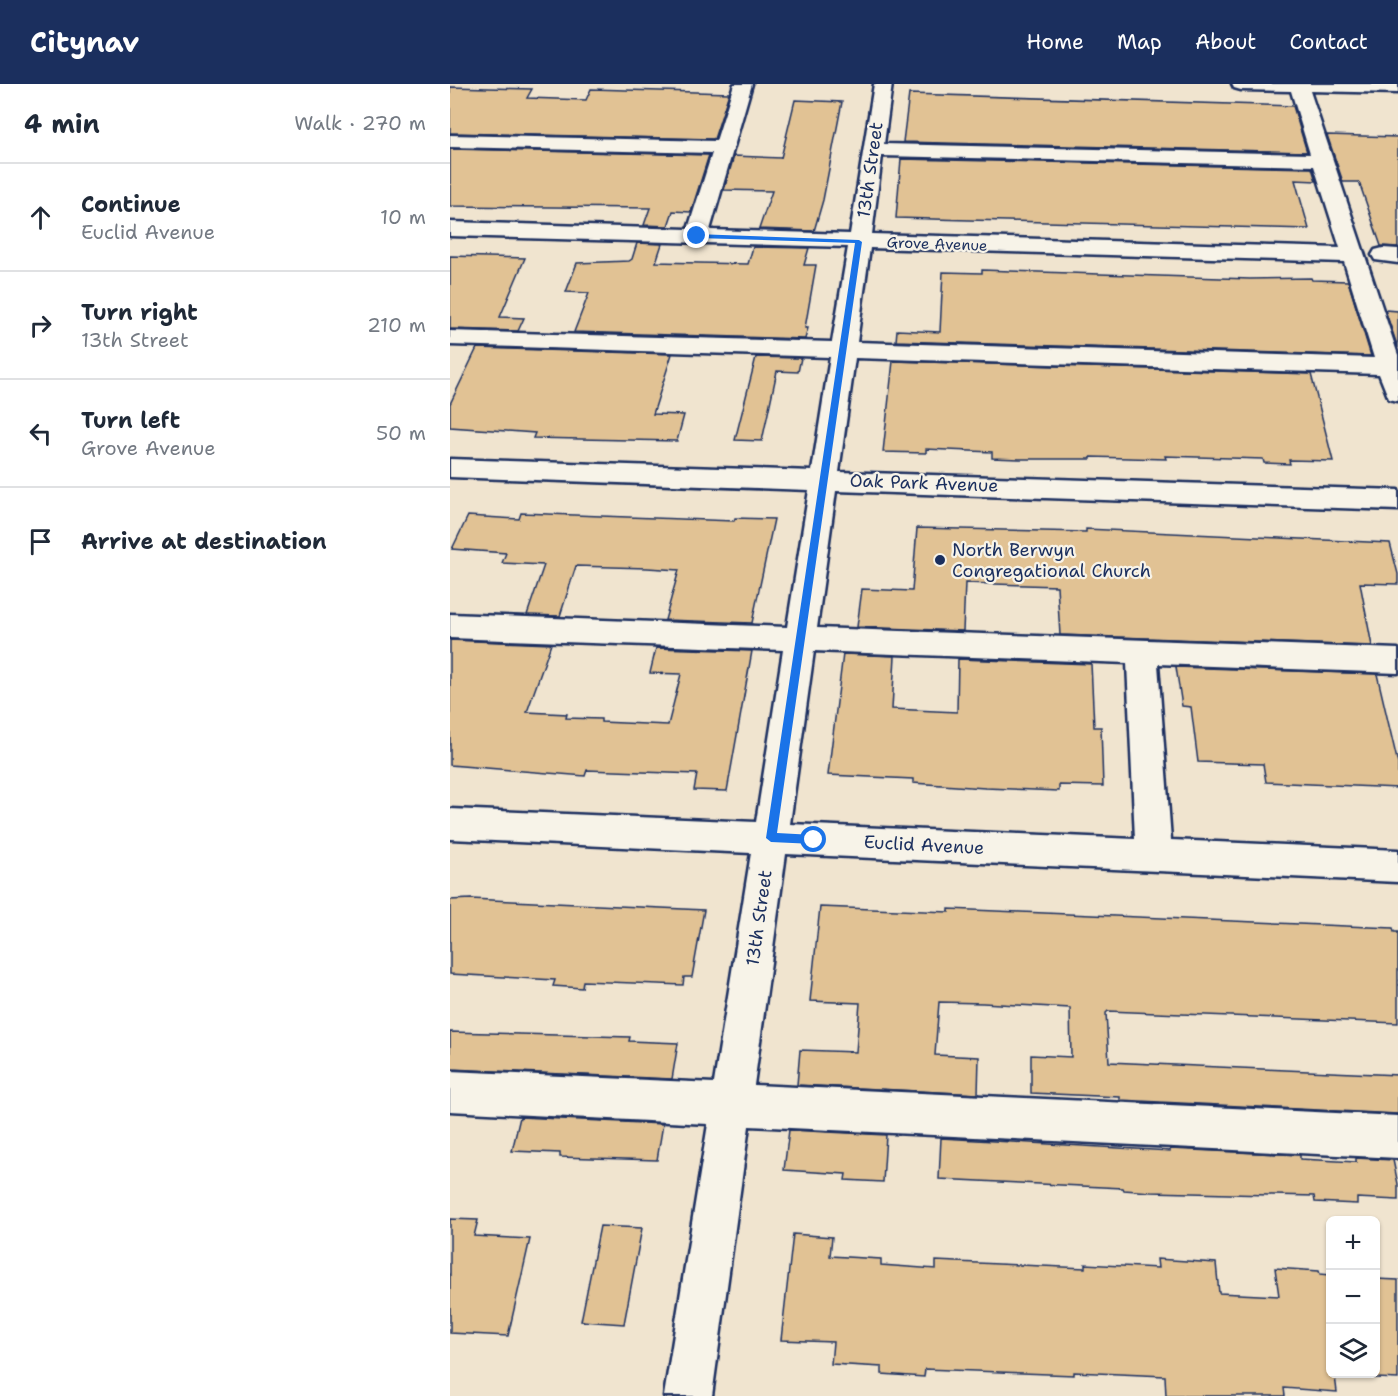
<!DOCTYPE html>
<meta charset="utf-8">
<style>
:root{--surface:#fff;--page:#f6f6f7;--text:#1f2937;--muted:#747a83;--line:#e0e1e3;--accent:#1b2f5e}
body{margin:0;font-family:"Shantell Sans",sans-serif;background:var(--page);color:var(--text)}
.controls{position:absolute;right:18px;bottom:18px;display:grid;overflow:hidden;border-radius:9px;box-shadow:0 2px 4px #0004}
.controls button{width:54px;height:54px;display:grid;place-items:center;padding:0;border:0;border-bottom:2px solid var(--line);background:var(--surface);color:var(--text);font:30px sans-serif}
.stop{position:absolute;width:18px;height:18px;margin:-14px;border:4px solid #1a73e8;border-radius:50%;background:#fff}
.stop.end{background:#1a73e8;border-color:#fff;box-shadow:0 2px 6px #0008}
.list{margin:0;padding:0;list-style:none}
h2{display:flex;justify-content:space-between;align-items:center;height:78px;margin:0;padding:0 24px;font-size:26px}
h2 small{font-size:20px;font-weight:400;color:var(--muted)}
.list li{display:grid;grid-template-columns:39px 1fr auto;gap:18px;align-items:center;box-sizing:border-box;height:108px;padding:0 24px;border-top:2px solid var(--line)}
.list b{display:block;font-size:22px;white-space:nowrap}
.list p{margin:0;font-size:20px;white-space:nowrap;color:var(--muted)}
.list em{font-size:20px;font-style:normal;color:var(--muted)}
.icon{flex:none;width:33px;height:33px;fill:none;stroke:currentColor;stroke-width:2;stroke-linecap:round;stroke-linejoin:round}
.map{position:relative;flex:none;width:948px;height:1312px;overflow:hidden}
header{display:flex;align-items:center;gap:36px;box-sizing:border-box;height:84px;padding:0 30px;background:var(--accent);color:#fff}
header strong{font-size:28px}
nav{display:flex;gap:33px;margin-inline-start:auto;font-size:21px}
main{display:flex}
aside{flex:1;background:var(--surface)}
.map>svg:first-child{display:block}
</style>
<header>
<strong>Citynav</strong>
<nav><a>Home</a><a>Map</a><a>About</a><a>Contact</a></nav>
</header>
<main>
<aside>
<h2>4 min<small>Walk · 270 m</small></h2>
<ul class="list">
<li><svg class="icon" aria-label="ahead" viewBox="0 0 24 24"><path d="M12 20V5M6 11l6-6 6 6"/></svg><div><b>Continue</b><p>Euclid Avenue</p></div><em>10 m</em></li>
<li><svg class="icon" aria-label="right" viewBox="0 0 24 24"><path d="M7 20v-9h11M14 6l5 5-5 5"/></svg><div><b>Turn right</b><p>13th Street</p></div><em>210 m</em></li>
<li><svg class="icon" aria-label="left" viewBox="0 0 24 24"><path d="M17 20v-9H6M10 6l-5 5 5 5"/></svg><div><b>Turn left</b><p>Grove Avenue</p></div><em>50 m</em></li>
<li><svg class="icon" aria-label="arrive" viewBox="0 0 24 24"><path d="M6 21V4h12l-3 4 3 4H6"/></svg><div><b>Arrive at destination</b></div></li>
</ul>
</aside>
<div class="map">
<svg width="948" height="1312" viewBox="0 0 948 1312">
<rect width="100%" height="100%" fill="#f0e4cf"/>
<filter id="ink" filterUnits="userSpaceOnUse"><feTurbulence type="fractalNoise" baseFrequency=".0167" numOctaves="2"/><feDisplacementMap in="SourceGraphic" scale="12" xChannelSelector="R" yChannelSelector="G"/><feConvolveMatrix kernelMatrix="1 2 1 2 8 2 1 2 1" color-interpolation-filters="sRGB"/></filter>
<g filter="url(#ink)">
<!-- building -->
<g fill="#e1c294" stroke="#1b2f5e" stroke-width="1.5">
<path d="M0,3l82,2 -5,9 59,2 5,-11 138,4 -15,46 -264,-6z"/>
<path d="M459,10l384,12 14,46 -404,-10z"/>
<path d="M345,16l47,2 -19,98 -9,31 -55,-2 13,-38 -48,-1 10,-34 47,2z"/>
<path d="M877,51l71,2v110l-17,-1 -22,-64h-16z"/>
<path d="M0,65l259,6 -18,57 -18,-1 -5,15 -24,-1 6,-17 -200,-2z"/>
<path d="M451,75l411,9 4,13 -21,-1 14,49 -413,-11z"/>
<path d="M187,159l25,1 -6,18 43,1 49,1 5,-17 56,1 -5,17h12l-11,63h3l-3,11 -231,-7 15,-39 -23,-1 11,-29 52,-2 3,-2z"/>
<path d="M0,172l75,2 -25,59 24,1 -6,13 -68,-2z"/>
<path d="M532,186l268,9 61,-1 1,2 36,1 23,75 -475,-15 1,-11 43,2 3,-60 39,1z"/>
<path d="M935,226l13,1v37z"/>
<path d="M27,264l195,6 -19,60 31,1 -7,26 -144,-3 2,-5 -85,-6v-23z"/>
<path d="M306,273l45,1 -3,14 -21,-1 -15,70 -27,-1z"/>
<path d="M443,277l418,13 22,87 -44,-1 1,4 -26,-1 -1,-4 -98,-3 1,3 -75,-2v2h-72l-27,-1v-6l-66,-3v4l-43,-1z"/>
<path d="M71,429l213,8 1,-3 39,1 -22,104 -87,-3 14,-50 -32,-2 -71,-2 -16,50 -33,-1 17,-50 -42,-2 4,-10 -54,-4 16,-33 51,3z"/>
<path d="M467,444l169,4v-3l304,14 8,31v10l-38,-1 12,63 -312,-11 -3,-49 -92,-3 -2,48 -106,-4 5,-38 50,2z"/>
<path d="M0,556l101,4 -24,68 40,2 -1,4 35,1v3l67,3 13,-51 -31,-1 6,-25 96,3 -25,140 -33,-1 3,-16 -110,-4 -2,6 -135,-11z"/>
<path d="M393,570l52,2 -3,53 65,3 1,-53 133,5 3,63h7l2,59 -44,-1v6l-74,-3 -72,-5v-4l-85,-4z"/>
<path d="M726,583l201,7 21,90v24l-132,-6 -3,-18 -65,-2 -7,-55 -9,-1z"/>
<path d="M21,815l233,11 -12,67h-8l-1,8 -100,-4 -1,7 -29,-2 2,-6 -105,-6v-74z"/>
<path d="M370,823l129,5v-3l444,19 1,4h4v91l-290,-12 -2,2 3,49 289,13v39l-278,-14v-3l-89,-4v-38l40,2 -1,-49 -87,-5 -44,-1 -4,53 44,2 -1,37 -181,-9 3,-35 56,2 4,-49 -50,-2z"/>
<path d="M0,948l180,5 -1,4 49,2 -6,36 -222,-10z"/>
<path d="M70,1033l143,7 -6,36 -97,-3v-4l-48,-2z"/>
<path d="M339,1046l97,5 -3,47 -38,-2 1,-6 -62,-4z"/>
<path d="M491,1054l229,13v-2l130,6v4l56,3v-4l37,2 5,24v16l-41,-2v6l-42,-2 -1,-6 -163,-4 -27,-2 -1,-2 -184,-9z"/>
<path d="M0,1135l28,1 -4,16 56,3 -22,97 -58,-3z"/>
<path d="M150,1142l42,2 -18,96 -43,-3z"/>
<path d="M343,1150l39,3 -2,19 51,3v6l55,4v-8l149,7v-4l73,4 -1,-9 59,4 3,30 60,3 -4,-28 44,3 1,3 10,1v99h46v-95l22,1v99l-63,-3 2,16 -53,-4 1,8h-119l-1,-20 -91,-4v3l-149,-6 -1,8 -42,-3v-7l-51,-3 2,-22 -52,-2z"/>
</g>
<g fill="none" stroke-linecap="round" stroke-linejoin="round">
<!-- minor casing -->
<g stroke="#1b2f5e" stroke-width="5">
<g id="minor">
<path d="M284,0h18l-42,146 140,4 24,-150h18l-8,60 426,10 -19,-63 -50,-1 -7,-2 -2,-4h166v9l-88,-2 88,264v46l-9,-2 -10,-25 -524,-16 -16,114 559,18v20l-562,-19 -19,137 581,21v24l-240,-9 13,176 227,10v32l-612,-28 -32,231 644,31v42l-649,-32 -37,270h-48l44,-272 -258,-13v-40l264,12 37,-230 -301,-14v-30l306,13 27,-172 -333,-12v-24l337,13 22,-137 -359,-13v-18l362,12 18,-114 -380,-12v-14l382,11 16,-95 -398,-11v-14l238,7 24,-76 -262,-6v-12l266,6zM432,72l432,10 26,82 -468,-14zM420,164l474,14 30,96 -517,-16zM364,567l313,12 8,176 -345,-15z"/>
<path d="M933,164l15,1v14l-23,-3 -3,-5 3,-5z"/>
</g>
</g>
<!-- minor -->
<use href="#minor" fill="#f7f3e8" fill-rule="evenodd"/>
</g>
</g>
<!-- route -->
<path fill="#1a73e8" d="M245,150l164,6 3,2 -85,591 37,2 6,5 -6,4 -43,-2 -5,-4 89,-595 -158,-5z"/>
<!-- markers -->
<circle fill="#1b2f5e" stroke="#f7f3e8" stroke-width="2" cx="490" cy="476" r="6"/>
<g text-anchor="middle" stroke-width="4.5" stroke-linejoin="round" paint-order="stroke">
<!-- far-street labels -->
<g font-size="15" fill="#1b2f5e" stroke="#f7f3e8">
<text transform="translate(487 160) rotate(2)" y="5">Grove Avenue</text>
</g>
<!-- street labels -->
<g font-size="18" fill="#1b2f5e" stroke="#f7f3e8">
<text transform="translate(420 86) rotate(-82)" y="6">13th Street</text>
<text transform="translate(474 399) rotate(2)" y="6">Oak Park Avenue</text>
<text transform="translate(474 761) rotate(3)" y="6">Euclid Avenue</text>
<text transform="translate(309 834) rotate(-82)" y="6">13th Street</text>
</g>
<!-- poi labels -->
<g font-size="18" fill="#1b2f5e" stroke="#f7f3e8" text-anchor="start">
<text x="502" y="472">North Berwyn<tspan x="502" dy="21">Congregational Church</tspan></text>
</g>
</g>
</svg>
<div class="controls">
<button>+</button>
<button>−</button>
<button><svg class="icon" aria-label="layers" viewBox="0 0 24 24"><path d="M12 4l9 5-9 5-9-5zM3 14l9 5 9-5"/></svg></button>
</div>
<div class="stop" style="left:364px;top:756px"></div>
<div class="stop end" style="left:247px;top:152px"></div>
</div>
</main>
